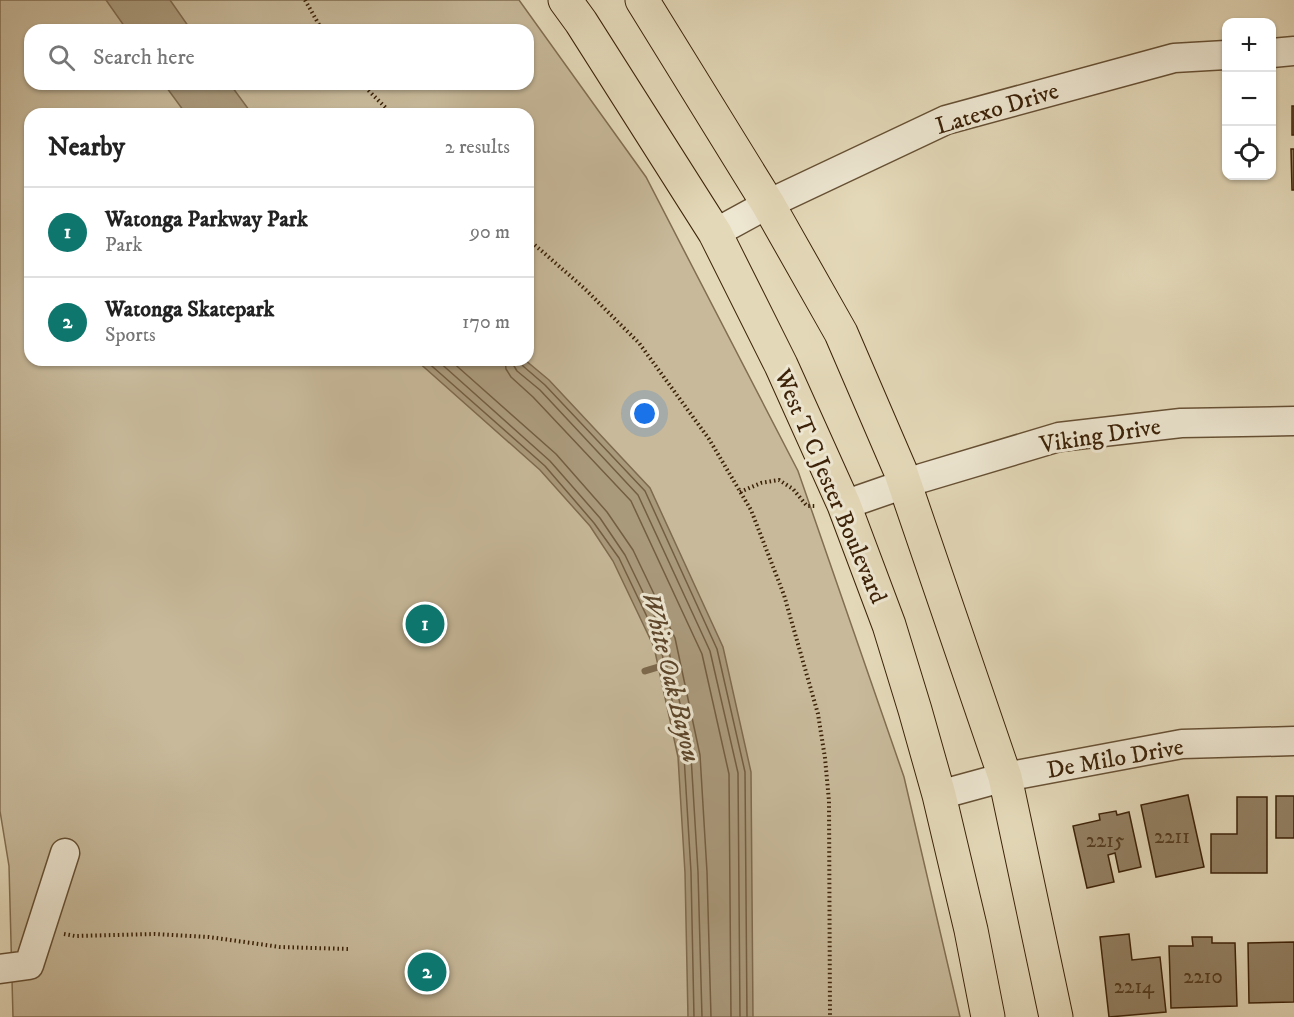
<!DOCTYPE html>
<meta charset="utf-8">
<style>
:root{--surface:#fff;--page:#f2f2f2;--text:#222;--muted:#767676;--line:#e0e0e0;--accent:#0f766e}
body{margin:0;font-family:"IM FELL DW Pica",serif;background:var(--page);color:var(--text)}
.controls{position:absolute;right:18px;top:18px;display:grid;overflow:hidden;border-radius:12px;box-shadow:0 2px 4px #0004}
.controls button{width:54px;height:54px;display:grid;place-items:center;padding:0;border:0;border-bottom:2px solid var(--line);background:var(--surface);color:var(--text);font:30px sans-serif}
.you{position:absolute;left:645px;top:414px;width:21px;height:21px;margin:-15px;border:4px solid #fff;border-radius:50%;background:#1a73e8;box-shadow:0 0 0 9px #1a73e833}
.badge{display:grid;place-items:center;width:39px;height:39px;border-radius:50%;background:var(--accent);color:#fff;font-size:20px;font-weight:700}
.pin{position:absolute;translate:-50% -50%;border:3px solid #fff;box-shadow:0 2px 6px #0006}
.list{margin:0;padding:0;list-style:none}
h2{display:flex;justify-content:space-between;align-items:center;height:78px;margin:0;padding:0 24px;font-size:26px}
h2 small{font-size:20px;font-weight:400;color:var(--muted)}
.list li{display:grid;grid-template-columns:39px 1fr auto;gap:18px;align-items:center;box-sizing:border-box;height:90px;padding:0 24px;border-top:2px solid var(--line)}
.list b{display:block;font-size:22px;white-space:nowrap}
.list p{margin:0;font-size:20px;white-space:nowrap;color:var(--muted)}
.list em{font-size:20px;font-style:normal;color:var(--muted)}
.icon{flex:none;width:33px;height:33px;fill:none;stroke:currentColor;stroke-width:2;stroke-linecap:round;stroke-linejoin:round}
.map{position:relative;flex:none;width:1294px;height:1017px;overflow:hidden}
.search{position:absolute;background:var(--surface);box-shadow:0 2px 4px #0004;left:24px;top:24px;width:510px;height:66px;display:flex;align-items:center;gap:15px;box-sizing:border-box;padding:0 21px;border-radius:18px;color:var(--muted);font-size:22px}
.panel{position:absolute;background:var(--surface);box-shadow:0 2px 4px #0004;left:24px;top:108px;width:510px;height:258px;border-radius:18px}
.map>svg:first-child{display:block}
</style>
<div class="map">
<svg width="1294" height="1017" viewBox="0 0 1294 1017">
<rect width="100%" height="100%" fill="#e3d8b8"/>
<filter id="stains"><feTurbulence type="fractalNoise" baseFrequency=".00333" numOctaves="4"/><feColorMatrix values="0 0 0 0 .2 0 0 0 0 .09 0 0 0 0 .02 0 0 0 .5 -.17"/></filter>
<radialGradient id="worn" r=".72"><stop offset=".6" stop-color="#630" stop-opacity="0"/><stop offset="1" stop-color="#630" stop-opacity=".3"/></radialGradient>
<!-- green -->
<path fill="#c7b99a" stroke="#826e51" stroke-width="1.5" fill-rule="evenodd" d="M0,0h519l127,177 152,294 106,306 56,240h-947l-4,-151 -9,-55zM30,30h498v54h-498zM30,114h498v246h-498z"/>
<!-- water -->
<g fill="#aa9a7c" stroke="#7e6a4e" stroke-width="1.5">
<path d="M106,0h64l21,30h-64z"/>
<path d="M164,84h66l22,30h-66z"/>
<path d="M416,360h109l24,20 101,108 73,159 28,125 2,245h-65l-3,-144 -7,-116 -24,-110 -41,-86 -23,-35 -50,-56z"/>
</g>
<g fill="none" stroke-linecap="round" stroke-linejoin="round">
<!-- shore -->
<g stroke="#735e42" stroke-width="1.5">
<path d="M425,360l120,106 49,57 25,35 41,86 24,112 7,116 3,145"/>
<path d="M437,360l113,101 50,57 25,37 42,87 24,114 7,116 4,145"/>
<path d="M450,360l106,94 51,58 26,38 42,88 25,117 7,117 4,145"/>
<path d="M505,360l1,9 5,8 22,20 98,104 71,153 27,120 2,243"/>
<path d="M514,360v6l3,5 23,19 98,105 72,156 28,122 2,244"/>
<path d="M521,360l2,6 22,19 100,106 72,158 28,123 2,245"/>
</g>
<!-- stream -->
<path stroke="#7e6a4e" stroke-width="7" d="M645,671l20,-6"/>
</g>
<!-- building -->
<g fill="#938164" stroke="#3c2208" stroke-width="1.5">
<rect x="1292" y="106" width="2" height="29"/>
<path d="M1291,149h3v41h-2z"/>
<path d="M1188,795l16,72 -48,10 -15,-72z"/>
<rect x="1276" y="796" width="18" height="42"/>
<path d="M1237,797h30v76h-56v-39h26z"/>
<path d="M1116,811l1,4 12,-3 12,55 -22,5 -4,-19 -7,2 6,27 -27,6 -14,-62 27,-6 -1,-6z"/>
<path d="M1129,934l3,26 28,-3 6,55 -57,5 -9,-80z"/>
<path d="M1192,937h20v6h23l2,63 -66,2 -2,-62h24z"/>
<path d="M1294,942v60l-45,1 -1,-60z"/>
</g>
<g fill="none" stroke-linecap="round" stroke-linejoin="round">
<!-- minor casing -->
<g stroke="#665034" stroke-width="31">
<g id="minor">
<path d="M1272,53l22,-2"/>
<path d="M715,233l53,-29 178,-84 228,-62 52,-3"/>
<path d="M844,505l78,-27 137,-41 122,-14 113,-2"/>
<path d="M939,795l66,-18 177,-33 112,-3"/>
<path d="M0,969l29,-4 36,-112"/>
</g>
</g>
<!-- major casing -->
<g stroke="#3c2208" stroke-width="35">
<g id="major">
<path d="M565,0l16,22 134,211 66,132 63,140 45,120 26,85 24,85 32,135 17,87"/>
<path d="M642,0l126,204 73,129 59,137 105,307 51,240"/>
</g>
</g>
<!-- path -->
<g stroke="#3c2208" stroke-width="4" stroke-dasharray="1.5 3" stroke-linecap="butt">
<path d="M305,0l17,30"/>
<path d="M362,84l30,30"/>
<path d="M528,239l56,49 55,55 70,96 42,71 33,85 34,119 7,44 4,43 1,216"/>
<path d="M740,492l21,-9 18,-3 14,9 14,17h8"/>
<path d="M64,934l11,2 80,-2 54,3 71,10 68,2"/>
</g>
<!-- minor -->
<use href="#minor" stroke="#ede6d1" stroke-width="28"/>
<!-- major -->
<use href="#major" stroke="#e3d8b8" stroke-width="33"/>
</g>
<g text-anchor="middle" stroke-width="6" stroke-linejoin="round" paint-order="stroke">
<!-- number labels -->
<g font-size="21" fill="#523a1f">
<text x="1172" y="843">2211</text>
<text x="1105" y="847">2215</text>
<text x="1203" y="983">2210</text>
<text x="1134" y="993">2214</text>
</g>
<!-- street labels -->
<g font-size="24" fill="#3c2208" stroke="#ede6d1">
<text transform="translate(997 108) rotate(-17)" y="8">Latexo Drive</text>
<text transform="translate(1100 435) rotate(-9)" y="8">Viking Drive</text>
<text transform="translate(831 486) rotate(67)" y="8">West T C Jester Boulevard</text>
<text transform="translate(1115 758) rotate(-10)" y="8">De Milo Drive</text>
</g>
<!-- water labels -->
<g font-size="26" font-style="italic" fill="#5d462b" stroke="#ede6d1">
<text transform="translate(672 677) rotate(76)" y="9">White Oak Bayou</text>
</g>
</g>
<rect width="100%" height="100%" filter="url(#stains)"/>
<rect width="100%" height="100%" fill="url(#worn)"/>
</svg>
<div class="controls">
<button>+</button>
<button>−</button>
<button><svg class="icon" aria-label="locate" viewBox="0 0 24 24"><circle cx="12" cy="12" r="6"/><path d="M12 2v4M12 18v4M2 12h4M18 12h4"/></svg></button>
</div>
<div class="you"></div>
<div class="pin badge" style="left:425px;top:624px">1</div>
<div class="pin badge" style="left:427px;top:972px">2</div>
<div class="search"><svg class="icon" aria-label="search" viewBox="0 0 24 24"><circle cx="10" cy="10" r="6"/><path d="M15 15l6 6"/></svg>Search here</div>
<section class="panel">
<h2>Nearby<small>2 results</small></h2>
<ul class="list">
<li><span class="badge">1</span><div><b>Watonga Parkway Park</b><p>Park</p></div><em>90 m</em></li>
<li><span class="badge">2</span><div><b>Watonga Skatepark</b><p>Sports</p></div><em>170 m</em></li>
</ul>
</section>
</div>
